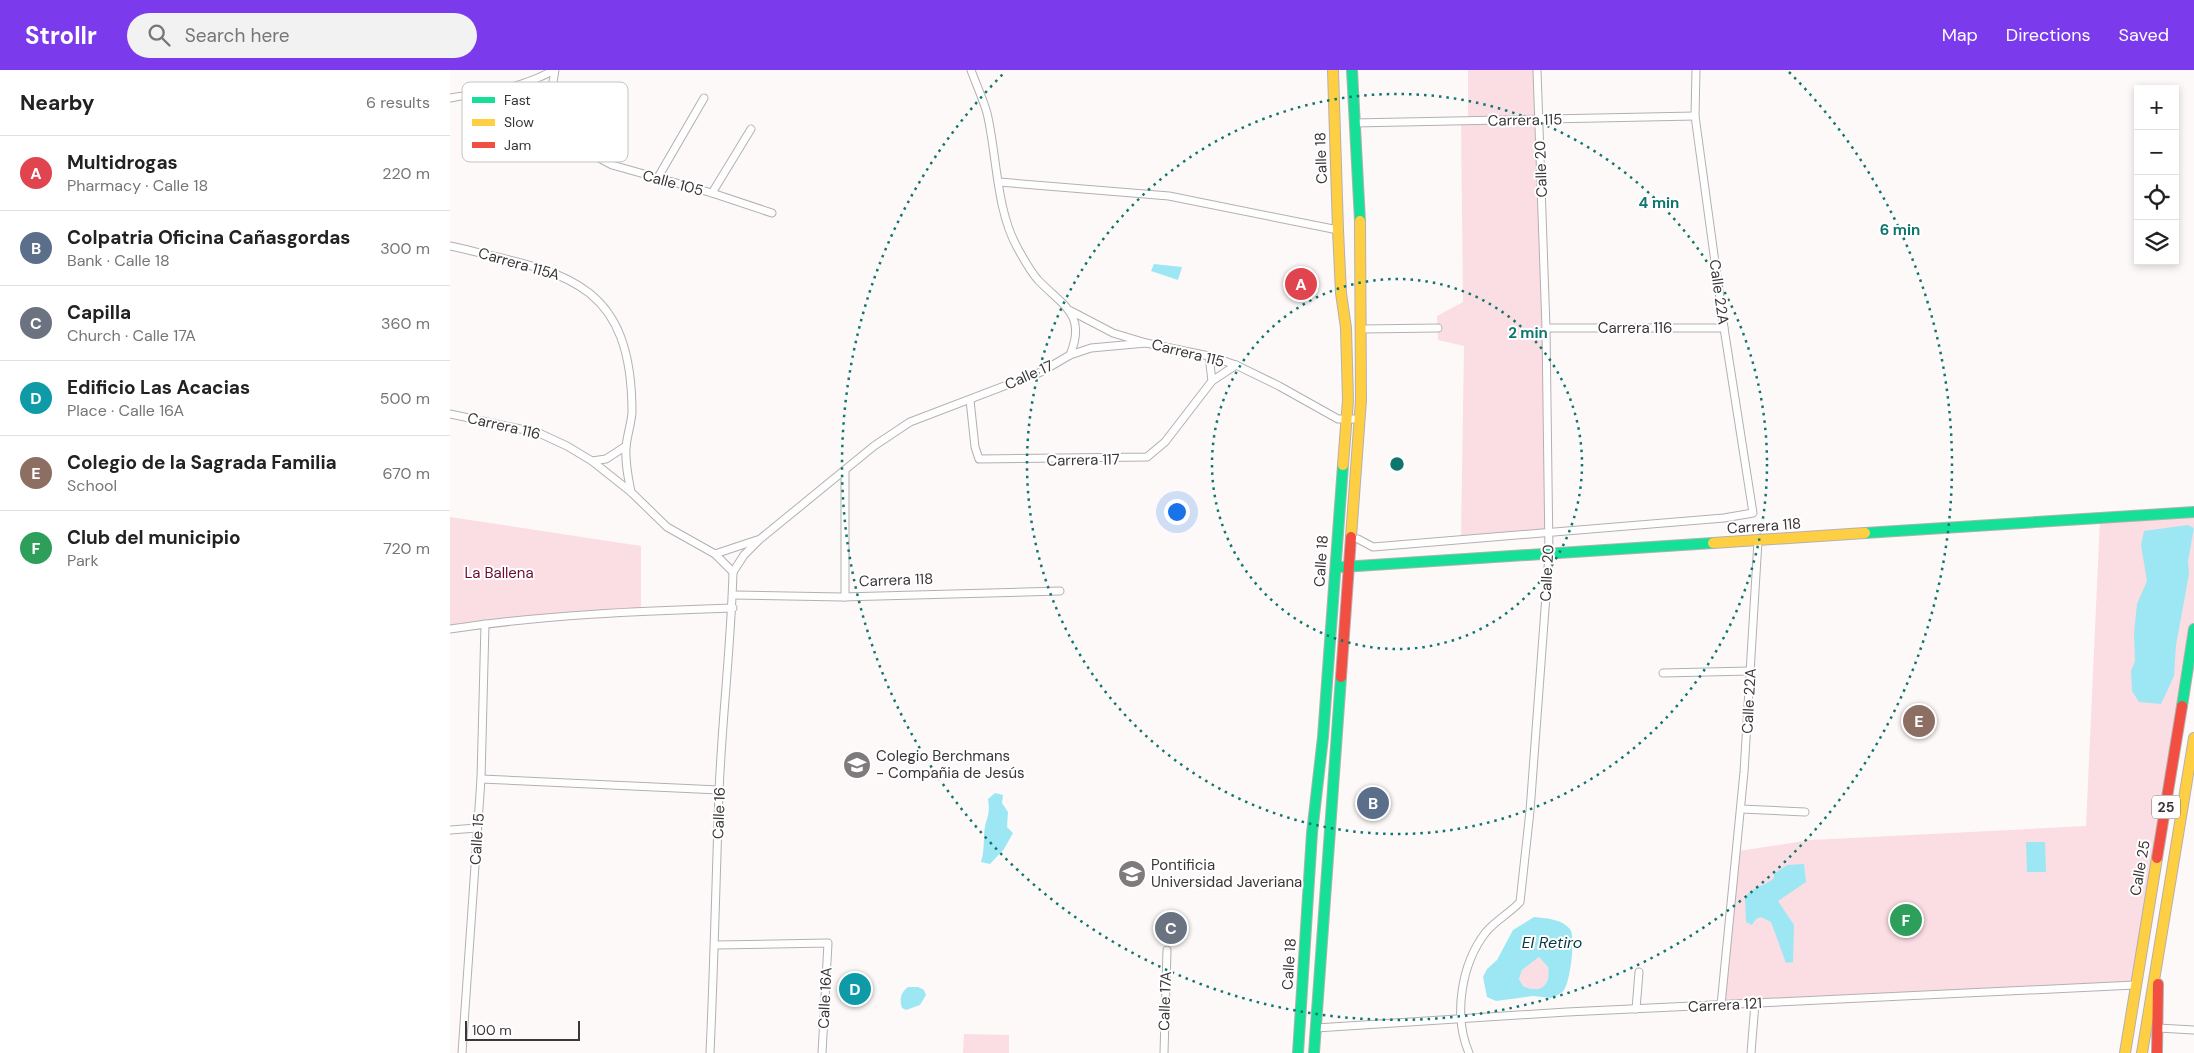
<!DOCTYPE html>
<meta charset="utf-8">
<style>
:root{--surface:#fff;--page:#f2f2f2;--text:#222;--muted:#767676;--line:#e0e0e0;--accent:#7c3aed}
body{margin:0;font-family:"DM Sans",sans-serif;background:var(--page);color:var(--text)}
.controls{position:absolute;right:15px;top:15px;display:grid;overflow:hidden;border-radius:0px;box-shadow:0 2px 8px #0003}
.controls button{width:45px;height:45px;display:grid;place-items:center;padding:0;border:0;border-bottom:1px solid var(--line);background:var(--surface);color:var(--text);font:25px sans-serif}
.scale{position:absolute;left:15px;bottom:12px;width:115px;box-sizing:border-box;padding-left:5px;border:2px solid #3b3637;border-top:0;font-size:14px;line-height:18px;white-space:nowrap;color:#3b3637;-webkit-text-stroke:4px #fff;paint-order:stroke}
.you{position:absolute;left:726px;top:441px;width:18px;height:18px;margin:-12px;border:4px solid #fff;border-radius:50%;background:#1a73e8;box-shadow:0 0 0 8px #1a73e833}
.badge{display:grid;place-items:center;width:32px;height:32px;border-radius:50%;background:var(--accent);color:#fff;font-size:16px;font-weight:700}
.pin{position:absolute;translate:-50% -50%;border:2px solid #fff;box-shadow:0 1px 5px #0006}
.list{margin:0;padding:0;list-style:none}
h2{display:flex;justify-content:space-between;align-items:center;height:65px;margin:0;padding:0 20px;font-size:21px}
h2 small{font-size:16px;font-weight:400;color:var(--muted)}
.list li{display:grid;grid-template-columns:32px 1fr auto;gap:15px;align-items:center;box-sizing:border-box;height:75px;padding:0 20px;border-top:1px solid var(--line)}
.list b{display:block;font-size:19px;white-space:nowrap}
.list p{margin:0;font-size:16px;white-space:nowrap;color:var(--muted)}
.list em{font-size:16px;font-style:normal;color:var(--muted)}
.icon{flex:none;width:28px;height:28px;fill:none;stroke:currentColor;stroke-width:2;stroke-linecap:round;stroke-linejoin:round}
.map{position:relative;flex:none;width:1744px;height:983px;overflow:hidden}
header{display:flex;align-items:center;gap:30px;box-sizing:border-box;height:70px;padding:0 25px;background:var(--accent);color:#fff}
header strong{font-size:24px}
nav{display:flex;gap:28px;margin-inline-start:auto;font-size:18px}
.search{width:350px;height:45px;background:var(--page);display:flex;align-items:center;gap:12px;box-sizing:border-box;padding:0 18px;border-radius:28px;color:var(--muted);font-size:19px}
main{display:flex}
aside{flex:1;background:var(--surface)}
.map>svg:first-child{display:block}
</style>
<header>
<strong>Strollr</strong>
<div class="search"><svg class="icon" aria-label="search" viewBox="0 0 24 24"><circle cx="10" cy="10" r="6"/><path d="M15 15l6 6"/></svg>Search here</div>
<nav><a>Map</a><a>Directions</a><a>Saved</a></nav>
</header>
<main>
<aside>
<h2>Nearby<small>6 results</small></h2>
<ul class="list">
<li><span class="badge" style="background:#e0444e">A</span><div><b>Multidrogas</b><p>Pharmacy · Calle 18</p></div><em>220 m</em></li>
<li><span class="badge" style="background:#5c6f8a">B</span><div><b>Colpatria Oficina Cañasgordas</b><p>Bank · Calle 18</p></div><em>300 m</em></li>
<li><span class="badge" style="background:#6b7280">C</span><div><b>Capilla</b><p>Church · Calle 17A</p></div><em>360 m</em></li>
<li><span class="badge" style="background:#0f9aa8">D</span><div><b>Edificio Las Acacias</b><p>Place · Calle 16A</p></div><em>500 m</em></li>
<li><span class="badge" style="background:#8d6e63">E</span><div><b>Colegio de la Sagrada Familia</b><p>School</p></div><em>670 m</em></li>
<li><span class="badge" style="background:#2e9e5b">F</span><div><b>Club del municipio</b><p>Park</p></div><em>720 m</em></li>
</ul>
</aside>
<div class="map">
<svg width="1744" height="983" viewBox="0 0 1744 983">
<rect width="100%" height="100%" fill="#fdf9f9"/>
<!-- green -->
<g fill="#fbdee3">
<path d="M1018,0h69l12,462 -88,6 3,-192 -26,-6 -1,-24 26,-14 -2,-181h7z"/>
<path d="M1744,442v117l-59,356 -414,20 17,-154 73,-11 275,-14 14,-307z"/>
<path d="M0,447l191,29v65l-191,18z"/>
<path d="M1089,887l9,10c3,19 -8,27 -25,19l-4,-7 3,-9z"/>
<path d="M514,964l45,1v18h-46z"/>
</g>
<!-- water -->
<g fill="#9ce7f3" fill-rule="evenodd">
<path d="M704,194l28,3 -4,13 -27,-9z"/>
<path d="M1738,455l6,3 -6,33 1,13 -13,71 -2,31 -13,28 -22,-2 -7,-11 -1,-20 4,-10 -1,-28 3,-29 10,-23 -6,-36 3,-14z"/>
<path d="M545,723l8,2 -1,8 6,9 -1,15 6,6 -9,16 -14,15 -9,-2c4,-12 2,-24 4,-36 3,-10 5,-15 3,-27z"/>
<path d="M1576,772h19l1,30h-19z"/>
<path d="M1354,794l2,18 -28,19 16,24 -1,37 -7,1 -15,-41 -10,-5 -5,2 -4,6 -6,-3 -1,-25c9,-11 20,-11 29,-19v-4l13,-9z"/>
<path d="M1084,847c11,1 28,2 36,12 6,8 0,53 -6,61 -3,4 -9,6 -13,8l-18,-2 -37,5 -9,-4 -4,-20 4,-8 10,-9 16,-30zM1089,887l9,10c3,19 -8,27 -25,19l-4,-7 3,-9z"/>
<path d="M458,917h10l6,3 2,5 -6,10 -14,5 -4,-2c-3,-9 -1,-16 6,-21z"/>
</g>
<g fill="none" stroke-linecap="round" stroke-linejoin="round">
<!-- street casing -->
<g stroke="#b4b0b1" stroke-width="9">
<g id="street">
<path d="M521,0c5,14 12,29 16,43 10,42 9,96 30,134 6,11 13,24 21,33 25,26 49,34 32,75"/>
<path d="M49,21l85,59 28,15 100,28 60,20"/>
<path d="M0,28c39,-7 68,-8 104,-28"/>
<path d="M904,53l341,-7"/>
<path d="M104,57l-2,-39 3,-18"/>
<path d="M207,109l47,-81"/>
<path d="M549,112l170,14 169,34"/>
<path d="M262,123l39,-64"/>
<path d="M0,176c111,26 182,31 182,167 -1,11 -5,23 -6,34 -1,16 2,30 5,45"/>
<path d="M621,241l42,22 33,10 63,13 27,9 43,21 59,33h21"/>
<path d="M1096,258h178"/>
<path d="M913,259l75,-1"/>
<path d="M759,286l3,25"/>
<path d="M520,330l5,47 4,12 168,-2 18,-15 47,-61 24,-16"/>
<path d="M0,344l89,19 28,13 25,15 39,31 36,35 48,27 18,18"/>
<path d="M142,391l14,-2 20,-13"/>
<path d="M908,469l15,8 351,-29 29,-5 -29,-185 -29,-212 1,-46"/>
<path d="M265,484l42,-14"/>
<path d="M283,502l11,-17 15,-15 115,-94 36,-24 131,-50 29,-17 21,-7 55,-5"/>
<path d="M283,525l109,2 218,-6"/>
<path d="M395,527v-127"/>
<path d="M0,559c94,-14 188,-18 283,-21"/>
<path d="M1213,603l87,-2"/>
<path d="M31,709l238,11"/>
<path d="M1291,739l64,3"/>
<path d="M0,760l27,-2"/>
<path d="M266,875l112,-2 -6,110"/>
<path d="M1271,935l23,-233 14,-231"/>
<path d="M1186,939l3,-37"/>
<path d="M866,958l251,-16 568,-27"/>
<path d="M1708,958l36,2"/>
<path d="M12,983l19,-274 4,-155"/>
<path d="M260,983c4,-87 6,-174 9,-261 3,-74 12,-146 14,-220"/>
<path d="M714,983l3,-103"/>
<path d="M1019,983c-16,-37 -8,-89 17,-121 10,-12 24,-19 34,-30l10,-91 19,-256 -3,-227 -9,-258"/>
<path d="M1301,983l4,-50"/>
</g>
</g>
<!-- fast casing -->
<g stroke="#b4b0b1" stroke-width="12">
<g id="fast">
<path d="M902,0l8,151"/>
<path d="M1415,463l329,-21"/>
<path d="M892,497l371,-24"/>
<path d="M1732,636l12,-77"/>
<path d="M848,983l14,-220 11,-96 20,-272"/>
<path d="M864,983l27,-376"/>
</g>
</g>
<!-- slow casing -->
<g stroke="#b4b0b1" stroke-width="12">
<g id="slow">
<path d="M883,0l5,160 3,63 5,35 2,72 -5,65"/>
<path d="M901,467l10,-137 -1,-179"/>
<path d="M1263,473l152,-10"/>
<path d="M1675,983l32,-195"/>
<path d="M1692,983l52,-315"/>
</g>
</g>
<!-- jam casing -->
<g stroke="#b4b0b1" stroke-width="12">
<g id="jam">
<path d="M891,607l10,-140"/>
<path d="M1707,788l25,-152"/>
<path d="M1707,983l1,-69"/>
</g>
</g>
<!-- street -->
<use href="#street" stroke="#fffefe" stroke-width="7"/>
<!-- fast -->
<use href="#fast" stroke="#16e098" stroke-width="10"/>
<!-- slow -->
<use href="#slow" stroke="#ffcf43" stroke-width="10"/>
<!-- jam -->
<use href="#jam" stroke="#f24e42" stroke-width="10"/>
</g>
<!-- distance rings -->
<g fill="none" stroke="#0f766e" stroke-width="2.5" stroke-dasharray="2.5 5">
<circle cx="947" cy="394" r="185"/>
<circle cx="947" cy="394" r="370"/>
<path d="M1339 2A555 555 0 1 1 555 2"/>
</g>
<!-- icons -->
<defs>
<g id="school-disc" transform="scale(1.4375)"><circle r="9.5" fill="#7f7a7b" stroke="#fff"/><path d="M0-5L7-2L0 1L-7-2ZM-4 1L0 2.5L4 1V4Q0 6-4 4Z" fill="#fff"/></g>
<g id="university-disc" transform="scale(1.4375)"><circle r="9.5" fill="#7f7a7b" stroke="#fff"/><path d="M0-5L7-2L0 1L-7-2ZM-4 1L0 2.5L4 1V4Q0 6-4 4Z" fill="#fff"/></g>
</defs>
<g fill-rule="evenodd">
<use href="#school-disc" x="407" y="695"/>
<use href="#university-disc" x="682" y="804"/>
</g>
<g text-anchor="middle" stroke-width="4" stroke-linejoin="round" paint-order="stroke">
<!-- shield labels -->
<rect fill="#fff" stroke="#767273" stroke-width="1" x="1702" y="725.5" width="28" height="23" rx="4"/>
<g font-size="14" font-weight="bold" fill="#3b3637">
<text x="1716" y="742">25</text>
</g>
<!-- street labels -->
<g font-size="15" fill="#3b3637" stroke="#fff">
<text transform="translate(1075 50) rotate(-1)" y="5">Carrera 115</text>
<text transform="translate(871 88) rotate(-92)" y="5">Calle 18</text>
<text transform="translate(1091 99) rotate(-92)" y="5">Calle 20</text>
<text transform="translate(223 113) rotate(15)" y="5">Calle 105</text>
<text transform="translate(69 194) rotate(16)" y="5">Carrera 115A</text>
<text transform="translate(1269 222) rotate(82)" y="5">Calle 22A</text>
<text x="1185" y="263">Carrera 116</text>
<text transform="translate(738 283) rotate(14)" y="5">Carrera 115</text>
<text transform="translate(579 305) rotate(-24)" y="5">Calle 17</text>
<text transform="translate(54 356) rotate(13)" y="5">Carrera 116</text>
<text transform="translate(633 390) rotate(-1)" y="5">Carrera 117</text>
<text transform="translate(1314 456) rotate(-4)" y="5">Carrera 118</text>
<text transform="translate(871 491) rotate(-86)" y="5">Calle 18</text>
<text transform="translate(1097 503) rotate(-87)" y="5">Calle 20</text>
<text transform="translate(446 510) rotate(-2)" y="5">Carrera 118</text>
<text transform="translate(1299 631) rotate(-87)" y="5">Calle 22A</text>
<text transform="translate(269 743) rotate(-88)" y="5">Calle 16</text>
<text transform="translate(27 769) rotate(-86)" y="5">Calle 15</text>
<text transform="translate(1690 798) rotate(-80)" y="5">Calle 25</text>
<text transform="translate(839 894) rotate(-86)" y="5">Calle 18</text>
<text transform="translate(375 928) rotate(-87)" y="5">Calle 16A</text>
<text transform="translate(715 931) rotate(-88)" y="5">Calle 17A</text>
<text transform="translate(1275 935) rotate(-3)" y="5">Carrera 121</text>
</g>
<!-- park labels -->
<g font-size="15" fill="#6e0a31" stroke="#fff">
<text x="49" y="508">La Ballena</text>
</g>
<!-- poi labels -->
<g font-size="15" fill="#3b3637" stroke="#fff" text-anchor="start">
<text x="426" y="691">Colegio Berchmans<tspan x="426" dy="17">- Compañia de Jesús</tspan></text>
<text x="701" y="800">Pontificia<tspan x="701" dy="17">Universidad Javeriana</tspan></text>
</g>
<!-- water labels -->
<g font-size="16" font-style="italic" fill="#043a41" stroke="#fff">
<text x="1102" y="878">El Retiro</text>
</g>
</g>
<!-- legend -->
<rect x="12" y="12" width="166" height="80" rx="8" fill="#fff" stroke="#c4c3c3" stroke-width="1"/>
<rect x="22" y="27" width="23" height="6" fill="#16e098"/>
<rect x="22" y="49" width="23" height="7" fill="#ffcf43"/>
<rect x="22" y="72" width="23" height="6" fill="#f24e42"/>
<g font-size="14" fill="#3b3637">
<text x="54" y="35">Fast</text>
<text x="54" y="57">Slow</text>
<text x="54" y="80">Jam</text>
</g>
<circle cx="947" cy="394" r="8" fill="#0f766e" stroke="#fff" stroke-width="2.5"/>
<g font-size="15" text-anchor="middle" font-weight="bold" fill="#0f766e" stroke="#fff" stroke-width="4" stroke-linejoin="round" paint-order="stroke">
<text x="1209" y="138">4 min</text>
<text x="1450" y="165">6 min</text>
<text x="1078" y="268">2 min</text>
</g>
</svg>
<div class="controls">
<button>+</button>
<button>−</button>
<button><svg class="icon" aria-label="locate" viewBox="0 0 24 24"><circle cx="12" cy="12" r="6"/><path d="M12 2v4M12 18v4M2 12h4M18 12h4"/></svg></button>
<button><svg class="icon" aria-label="layers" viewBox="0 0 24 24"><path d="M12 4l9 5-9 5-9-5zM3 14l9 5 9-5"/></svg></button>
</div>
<div class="scale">100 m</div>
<div class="you"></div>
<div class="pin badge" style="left:851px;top:214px;background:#e0444e">A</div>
<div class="pin badge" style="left:923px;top:733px;background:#5c6f8a">B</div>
<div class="pin badge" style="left:721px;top:858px;background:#6b7280">C</div>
<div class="pin badge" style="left:405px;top:919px;background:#0f9aa8">D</div>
<div class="pin badge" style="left:1469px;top:651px;background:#8d6e63">E</div>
<div class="pin badge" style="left:1456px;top:850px;background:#2e9e5b">F</div>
</div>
</main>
